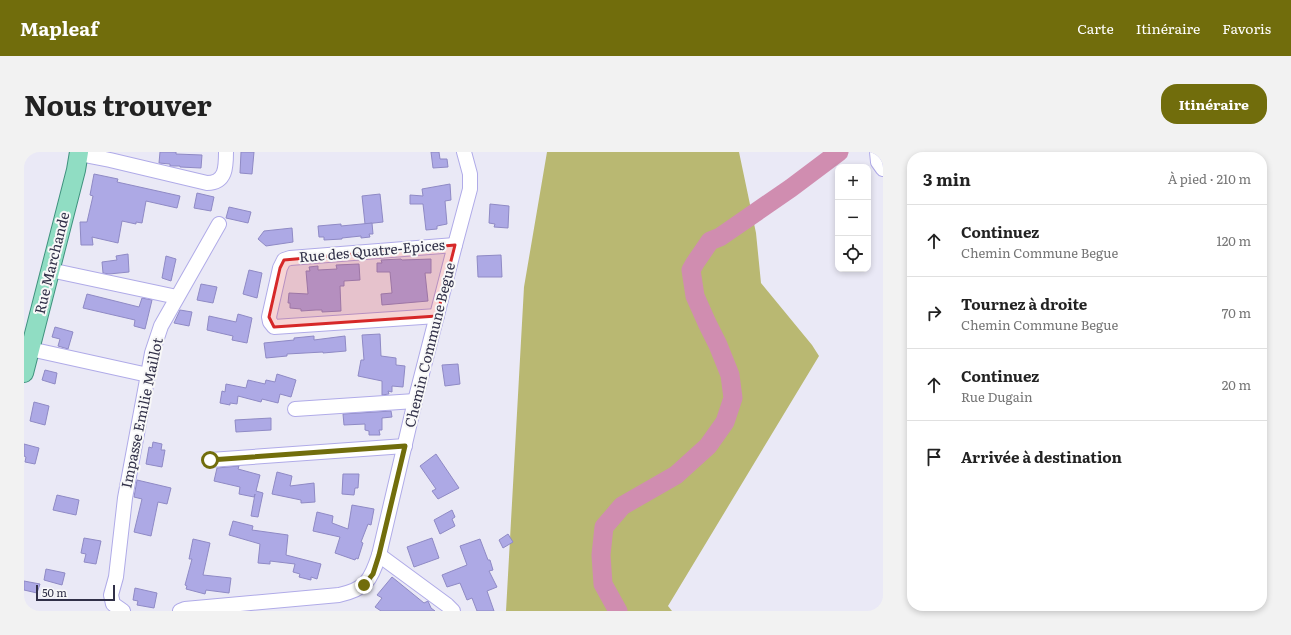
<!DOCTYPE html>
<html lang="fr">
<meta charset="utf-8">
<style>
:root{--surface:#fff;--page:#f2f2f2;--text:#222;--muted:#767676;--line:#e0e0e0;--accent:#716d0c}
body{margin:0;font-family:Literata,serif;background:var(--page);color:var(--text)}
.controls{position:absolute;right:12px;top:12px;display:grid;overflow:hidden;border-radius:8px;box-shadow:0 2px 6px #0003}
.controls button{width:36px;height:36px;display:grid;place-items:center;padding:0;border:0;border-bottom:1px solid var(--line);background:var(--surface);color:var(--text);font:20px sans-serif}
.scale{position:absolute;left:12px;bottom:10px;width:79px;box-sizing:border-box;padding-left:4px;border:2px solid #313048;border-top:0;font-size:11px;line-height:14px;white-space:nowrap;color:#313048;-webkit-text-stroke:3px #f8f8f8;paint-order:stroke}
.stop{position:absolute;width:12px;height:12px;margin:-9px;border:3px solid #716d0c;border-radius:50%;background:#fff}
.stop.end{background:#716d0c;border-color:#fff;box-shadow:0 1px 4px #0008}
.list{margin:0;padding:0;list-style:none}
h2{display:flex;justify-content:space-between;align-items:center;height:52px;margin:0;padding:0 16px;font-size:17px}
h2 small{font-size:13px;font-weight:400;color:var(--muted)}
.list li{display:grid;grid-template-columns:26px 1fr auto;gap:12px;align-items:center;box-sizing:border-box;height:72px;padding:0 16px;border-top:1px solid var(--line)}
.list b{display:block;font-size:15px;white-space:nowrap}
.list p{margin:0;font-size:13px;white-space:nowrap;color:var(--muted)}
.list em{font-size:13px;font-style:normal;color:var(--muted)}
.icon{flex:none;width:22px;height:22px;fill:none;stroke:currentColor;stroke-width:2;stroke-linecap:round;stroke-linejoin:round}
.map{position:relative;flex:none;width:859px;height:459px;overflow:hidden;border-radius:16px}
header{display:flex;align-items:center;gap:24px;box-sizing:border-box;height:56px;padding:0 20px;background:var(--accent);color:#fff}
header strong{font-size:19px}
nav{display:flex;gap:22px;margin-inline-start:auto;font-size:14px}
.intro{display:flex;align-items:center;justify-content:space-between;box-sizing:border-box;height:96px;padding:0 24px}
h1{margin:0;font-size:28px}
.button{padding:10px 18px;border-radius:16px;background:var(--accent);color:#fff;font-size:14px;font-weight:700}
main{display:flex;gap:24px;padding:0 24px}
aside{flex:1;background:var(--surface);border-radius:16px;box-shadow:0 2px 6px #0003}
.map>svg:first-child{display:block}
</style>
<header>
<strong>Mapleaf</strong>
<nav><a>Carte</a><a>Itinéraire</a><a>Favoris</a></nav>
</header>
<div class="intro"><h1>Nous trouver</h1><a class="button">Itinéraire</a></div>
<main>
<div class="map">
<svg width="859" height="459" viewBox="0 0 859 459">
<rect width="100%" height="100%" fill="#eae9f6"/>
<!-- forest -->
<path fill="#b9b872" d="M523,0h192l17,81 5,50 51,62 7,11 -151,250 4,5h-166l18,-324z"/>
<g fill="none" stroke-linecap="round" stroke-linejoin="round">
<!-- river -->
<path stroke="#d08db0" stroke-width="19" d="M594,459l-15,-27 -2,-29 3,-28 18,-21 54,-31 32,-29 17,-24 8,-24 -3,-23 -12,-30 -11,-22 -12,-27 -4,-26 4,-7 15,-22 10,-4 71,-49 48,-36"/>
</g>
<!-- building -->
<g fill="#ada9e5" stroke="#8f8ac5">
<path d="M136,0h16v2l26,1 -1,13 -21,-1v-1h-10v-2l-11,-1z"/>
<path d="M217,0h13l-2,22 -12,-1z"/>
<path d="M407,0h8l1,7h7l1,8 -15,1z"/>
<path d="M70,22l24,5 -1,3 63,14 -3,12 -31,-7 -4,22 -6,-1v2l-14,-3 -4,22 -26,-6 1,8h-12l-1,-23h7l6,-26 -3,-1z"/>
<path d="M426,32l1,16 -6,1 2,23 -10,2v3l-11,1 -3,-26h-13v-9l13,1 -1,-7z"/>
<path d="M173,41l17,4 -3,14 -17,-3z"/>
<path d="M356,42l3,28 -18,2 -3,-28z"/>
<path d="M466,52l19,2 -1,22 -14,-1 1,-3 -6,-1z"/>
<path d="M205,55l22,5 -3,11 -22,-5z"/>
<path d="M348,71l1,11h-4l1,3 -9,1v-2l-19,2v1l-18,1v-3h-5l-1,-11 23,-2v2z"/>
<path d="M268,76l1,14 -27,4 -8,-7 6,-8z"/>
<path d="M104,102l1,18 -20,2 -6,-1 -1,-11 15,-2 -1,-4z"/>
<path d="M477,103l1,22h-24l-1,-21z"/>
<path d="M142,104l10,3 -5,22 -9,-3z"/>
<path d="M377,107l1,1 29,-1v14h-6l3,28 -46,4 -1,-11 11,-1 -2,-21h-13v-9h5l-1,-3z"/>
<path d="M335,112l1,16 -16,1v5h-4l1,25 -19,1v-2h-6l-15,1v-2l-11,-1v-5h-2l1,-10 19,1 -2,-23h4l-1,-4 9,-1v4l19,-1 -1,-4z"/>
<path d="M225,118l13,3 -5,25 -14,-4z"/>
<path d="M177,132l16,3 -4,16 -16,-3z"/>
<path d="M63,142l52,13 3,-9 10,2 -7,29 -11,-3 1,-6 -52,-12z"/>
<path d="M156,158l12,2 -3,14 -15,-3z"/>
<path d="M214,162l14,4 -5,25 -15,-3 1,-4 -26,-6 2,-14 27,6z"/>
<path d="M31,175l18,5 -5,17 -10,-3 2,-7 -8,-2z"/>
<path d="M356,182l1,22 15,2v7l9,1 -2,21 -11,-1v6l-4,-1 1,3 -7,1v-14l-24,-5 3,-16h3l-2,-25z"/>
<path d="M290,184v4l31,-4 1,15 -23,2v-1l-36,2v2l-21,2 -2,-15 30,-3v-2z"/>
<path d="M434,212l2,20 -15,2 -3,-21z"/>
<path d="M21,218l12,3 -2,11 -13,-4z"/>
<path d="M253,222l19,6 -5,17 -11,-3 -2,9 -16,-4 -1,3 -23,-6 -1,8 -7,-1v2l-10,-2 2,-12 3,1 1,-8 20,4 2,-8 17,4 1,-4 9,2z"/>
<path d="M10,250l15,4 -4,19 -15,-4z"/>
<path d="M367,259l1,6 -10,1v12h-3l1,5h-11v-4l-4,-1v-6l-21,1 -1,-11z"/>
<path d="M247,266v12l-35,2 -1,-12z"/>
<path d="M129,290l9,2 -1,6h4l-3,17 -16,-3 3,-17 3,1z"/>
<path d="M0,292l15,4 -4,16 -10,-2 1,-5 -2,-1z"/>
<path d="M412,302l23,34 -21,11 -6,-8 4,-2 -16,-23z"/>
<path d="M215,314l-1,3 22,6 -4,16 7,2 -5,24 -7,-1 4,-22 -1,3 -15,-3 1,-7 -26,-6 3,-13z"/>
<path d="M253,320l15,4 -2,10 24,-3 1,19 -14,1v-3l-29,-6z"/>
<path d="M319,322h16l-1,14h-3l-1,7 -12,-1z"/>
<path d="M113,328l34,8 -4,16 -9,-2 -7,34 -17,-4 8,-33 -8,-2z"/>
<path d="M33,343l22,5 -3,15 -23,-5z"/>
<path d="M328,353l22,4 -3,16 -3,-1 -7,18 2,1 -5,16 -2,-1 -1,2 -20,-7 5,-16 -27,-6 4,-19 16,4 -1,7 16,6z"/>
<path d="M428,358l3,7 -3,2 3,7 -15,8 -6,-14z"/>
<path d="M209,369l20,5 -1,4 36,5 -2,20 35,9 -4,15 -6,-2v3l-12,-3 1,-3 -7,-2 2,-8 -25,-3v3l-12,-1 2,-19 -31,-9z"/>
<path d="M484,382l5,8 -10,6 -4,-8z"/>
<path d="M60,386l17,3 -5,23 -12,-2 2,-8 -5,-1z"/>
<path d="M408,386l7,20 -25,9 -7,-20z"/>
<path d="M169,387l17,4 -7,32 28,3 -2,15 -23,-3 -1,4 -19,-5 1,-3 -2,-1 7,-26h-3z"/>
<path d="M456,387l8,21h2l3,10 -4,1 8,16 -10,4 7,20h-17l-5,-13 -5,2 -7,-17 -13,4 -5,-12 25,-10 -7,-19z"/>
<path d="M22,417l19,4 -3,12 -18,-5z"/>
<path d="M368,425l32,26 4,-2 3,7 4,3h-54l-6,-4 7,-9 -5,-3z"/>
<path d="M0,429l16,3 -3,9 -13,-3z"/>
<path d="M111,436l22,5 -3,15 -17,-3 1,-4 -5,-1z"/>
</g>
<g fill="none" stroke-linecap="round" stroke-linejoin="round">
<!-- minor casing -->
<g stroke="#b0abe8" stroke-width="16">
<g id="minor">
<path d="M853,0l1,10 5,7"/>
<path d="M55,2l31,6 97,23c19,0 19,-16 19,-31"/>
<path d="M26,118l127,27"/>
<path d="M413,164l-163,11 -4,-5 -1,-5 11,-49 4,-8 6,-2 165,-13"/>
<path d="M6,197l118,26"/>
<path d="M271,257l120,-8"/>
<path d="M186,308l195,-14"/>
<path d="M355,403l68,50 6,6"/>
<path d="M99,459l-10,-7 -2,-9 5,-18 9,-79 27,-145 9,-27 58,-102"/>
<path d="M156,459l5,-2 154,-14c27,-6 32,-15 40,-40l36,-154 40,-156 15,-56v-15l-6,-22"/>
</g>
</g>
<!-- major casing -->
<g stroke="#3f927e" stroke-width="20">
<path id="major" d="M0,221l52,-203 3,-18"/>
</g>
<!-- minor -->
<use href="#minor" stroke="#fff" stroke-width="14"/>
<!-- major -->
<use href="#major" stroke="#90ddc3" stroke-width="18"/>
</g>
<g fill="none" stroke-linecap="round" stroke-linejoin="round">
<!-- route -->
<path stroke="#716d0c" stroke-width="5" d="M186,308l195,-14 -26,109 -6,19 -9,11"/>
</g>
<!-- marked area -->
<path fill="#d62828" fill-opacity="0.2" stroke="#d62828" stroke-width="3" stroke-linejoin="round" d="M431,93l-18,71 -163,11 -5,-10 11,-49 4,-8z"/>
<g text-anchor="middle" stroke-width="4" stroke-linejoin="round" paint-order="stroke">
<!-- street labels -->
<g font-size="14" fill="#313048" stroke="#f8f8f8">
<text transform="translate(348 99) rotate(-5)" y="5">Rue des Quatre-Epices</text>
<text transform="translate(28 111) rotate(-76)" y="5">Rue Marchande</text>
<text transform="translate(406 193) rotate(-76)" y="5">Chemin Commune Begue</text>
<text transform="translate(118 261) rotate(-78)" y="5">Impasse Emilie Maillot</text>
</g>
</g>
</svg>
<div class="controls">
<button>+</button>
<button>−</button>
<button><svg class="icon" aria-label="locate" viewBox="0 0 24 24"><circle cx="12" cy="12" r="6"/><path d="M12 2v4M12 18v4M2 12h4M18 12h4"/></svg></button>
</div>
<div class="scale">50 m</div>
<div class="stop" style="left:186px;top:308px"></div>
<div class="stop end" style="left:340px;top:433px"></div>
</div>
<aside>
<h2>3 min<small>À pied · 210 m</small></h2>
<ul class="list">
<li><svg class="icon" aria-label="ahead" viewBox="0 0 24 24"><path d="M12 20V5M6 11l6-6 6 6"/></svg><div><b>Continuez</b><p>Chemin Commune Begue</p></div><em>120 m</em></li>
<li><svg class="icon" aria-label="right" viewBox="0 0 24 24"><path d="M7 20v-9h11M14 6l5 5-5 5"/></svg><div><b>Tournez à droite</b><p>Chemin Commune Begue</p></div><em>70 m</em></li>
<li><svg class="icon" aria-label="ahead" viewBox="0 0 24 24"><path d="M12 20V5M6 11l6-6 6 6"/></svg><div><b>Continuez</b><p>Rue Dugain</p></div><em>20 m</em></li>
<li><svg class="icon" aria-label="arrive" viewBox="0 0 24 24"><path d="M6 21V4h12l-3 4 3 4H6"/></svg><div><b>Arrivée à destination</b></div></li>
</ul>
</aside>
</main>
